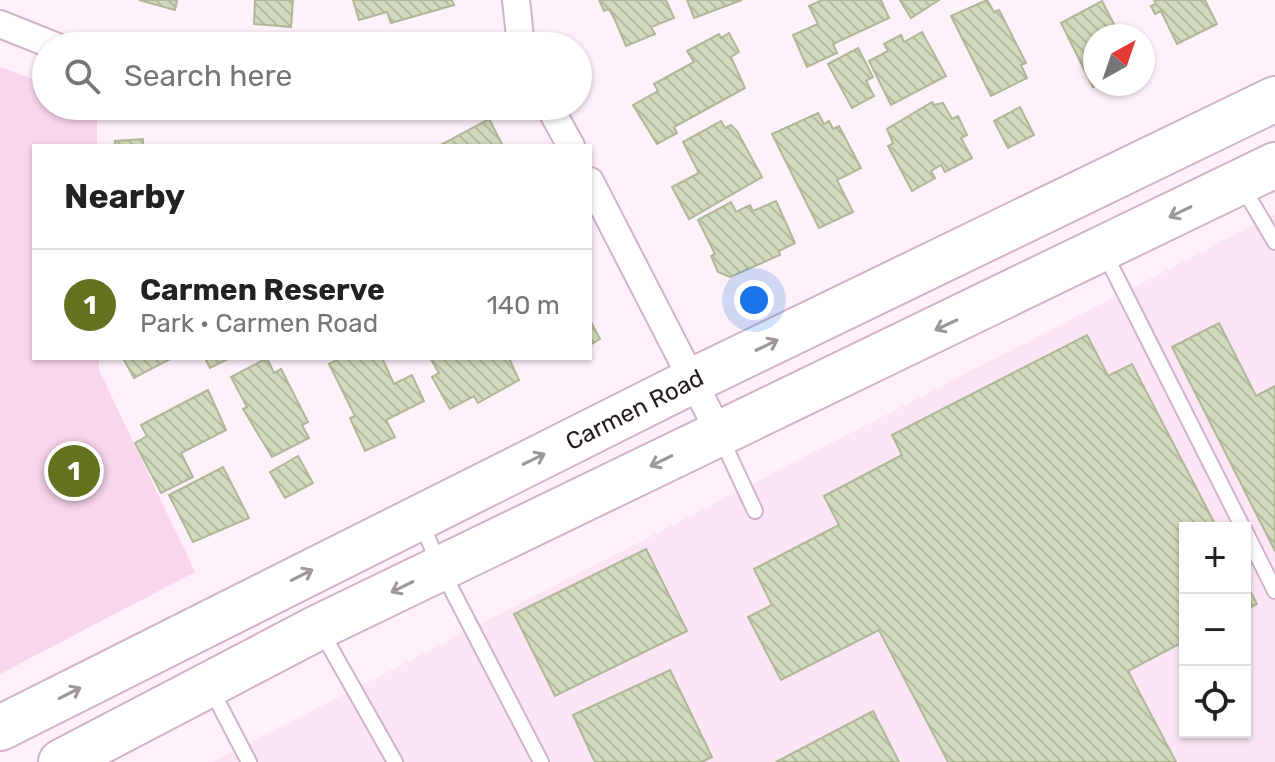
<!DOCTYPE html>
<meta charset="utf-8">
<style>
:root{--surface:#fff;--page:#f6f6f6;--text:#222;--muted:#767676;--line:#e0e0e0;--accent:#63721e}
body{margin:0;font-family:Rubik,sans-serif;background:var(--page);color:var(--text)}
.controls{position:absolute;right:24px;bottom:24px;display:grid;overflow:hidden;border-radius:0px;box-shadow:0 2px 6px #0004}
.controls button{width:72px;height:72px;display:grid;place-items:center;padding:0;border:0;border-bottom:2px solid var(--line);background:var(--surface);color:var(--text);font:40px sans-serif}
.compass{position:absolute;left:1083px;top:24px;width:72px;height:72px;border-radius:50%;background:var(--surface);box-shadow:0 2px 6px #0004;rotate:40deg}
.you{position:absolute;left:754px;top:300px;width:28px;height:28px;margin:-20px;border:6px solid #fff;border-radius:50%;background:#1a73e8;box-shadow:0 0 0 12px #1a73e833}
.badge{display:grid;place-items:center;width:52px;height:52px;border-radius:50%;background:var(--accent);color:#fff;font-size:26px;font-weight:700}
.pin{position:absolute;translate:-50% -50%;border:4px solid #fff;box-shadow:0 2px 8px #0006}
.list{margin:0;padding:0;list-style:none}
h2{display:flex;justify-content:space-between;align-items:center;height:104px;margin:0;padding:0 32px;font-size:34px}
h2 small{font-size:26px;font-weight:400;color:var(--muted)}
.list li{display:grid;grid-template-columns:52px 1fr auto;gap:24px;align-items:center;box-sizing:border-box;height:112px;padding:0 32px;border-top:2px solid var(--line)}
.list b{display:block;font-size:30px;white-space:nowrap}
.list p{margin:0;font-size:26px;white-space:nowrap;color:var(--muted)}
.list em{font-size:26px;font-style:normal;color:var(--muted)}
.icon{flex:none;width:44px;height:44px;fill:none;stroke:currentColor;stroke-width:2;stroke-linecap:round;stroke-linejoin:round}
.map{position:relative;flex:none;width:1275px;height:762px;overflow:hidden}
.search{position:absolute;background:var(--surface);box-shadow:0 2px 6px #0004;left:32px;top:32px;width:560px;height:88px;display:flex;align-items:center;gap:20px;box-sizing:border-box;padding:0 28px;border-radius:44px;color:var(--muted);font-size:30px}
.panel{position:absolute;background:var(--surface);box-shadow:0 2px 6px #0004;left:32px;top:144px;width:560px;height:216px;border-radius:0px}
.map>svg:first-child{display:block}
</style>
<div class="map">
<svg width="1275" height="762" viewBox="0 0 1275 762">
<defs>
<pattern id="building-back-hatch" width="6" height="6" patternUnits="userSpaceOnUse" patternTransform="scale(2)"><rect width="6" height="6" fill="#d1daba"/><path d="M-1 5l2 2M0 0l6 6M5-1l2 2" fill="none" stroke="#b3baa0"/></pattern>
</defs>
<rect width="100%" height="100%" fill="#fef1f9"/>
<!-- built -->
<path fill="#fce6f5" fill-rule="evenodd" d="M1275,214v548h-1062zM1185,528h60v204h-60z"/>
<!-- park -->
<path fill="#fad5ee" d="M0,67l46,17v22h51v40h-63v212h65v12l96,202 -195,102z"/>
<!-- building -->
<g fill="url(#building-back-hatch)" stroke="#afb799" stroke-width="2">
<path d="M139,0h38l-2,10z"/>
<path d="M255,0h38l-2,27 -37,-3z"/>
<path d="M353,0h99l2,5 -63,18 -4,-11 -28,8z"/>
<path d="M599,0h67l8,18 -23,9 4,7 -29,12 -10,-24 -7,-13 -5,2z"/>
<path d="M687,0h55l-48,18z"/>
<path d="M822,0h59l8,18 -56,26 4,9 -30,14 -14,-32 25,-11 -9,-18z"/>
<path d="M900,0h39l-28,18z"/>
<path d="M987,0l7,12 5,-2 27,53 -5,2 6,13 -36,18 -40,-80z"/>
<path d="M1154,0h51l12,24 -40,20 -16,-33 -6,3 -4,-8 5,-2z"/>
<path d="M1102,1l18,35h-25v48h3l-5,3 -32,-64z"/>
<path d="M922,32l24,44 -55,29 -22,-44 19,-10 -4,-7 17,-9 3,7z"/>
<path d="M729,33l10,19 -8,5 14,31 -71,39 3,6 -20,11 -24,-39 25,-14 -4,-7 40,-22 -7,-11 32,-17 2,4z"/>
<path d="M858,48l15,29 -7,4 8,15 -22,12 -24,-44z"/>
<path d="M932,102l2,3 9,-2 9,16 6,-3 9,19 -6,3 11,20 -27,14 -4,-7 -10,6 4,7 -23,13 -24,-45 5,-3 -6,-14z"/>
<path d="M1020,107l14,28 -26,13 -14,-27z"/>
<path d="M818,113l6,11 5,-3 4,8 6,-3 22,42 -24,12 16,32 -34,16 -47,-94z"/>
<path d="M489,119l14,27h-64z"/>
<path d="M721,121l4,7 6,-3 6,6 25,46 -73,42 -17,-32 27,-14 -16,-31z"/>
<path d="M143,139v7h-28v-5z"/>
<path d="M776,201l19,42 -16,8 1,4 -50,22 -12,-5 -7,-16 4,-2 -17,-34 33,-18 5,10 14,-7 3,6z"/>
<path d="M590,320l10,19 -10,6z"/>
<path d="M1219,323l37,73 19,-10v165l-103,-204z"/>
<path d="M1087,335l21,41 24,-12 85,164h-32v113l-57,30 48,91h-228l-69,-132 -98,50 -33,-63 24,-12 -18,-36 85,-44 -15,-29 78,-41 -10,-20z"/>
<path d="M123,358h49l-38,20z"/>
<path d="M205,358h25l-20,10z"/>
<path d="M267,358l7,15 7,-4 27,53 -6,3 7,13 -37,19 -29,-48 4,-2 -16,-30z"/>
<path d="M341,358h41l12,26 18,-9 12,26 -38,19 9,17 -30,14 -15,-33 5,-2 -26,-52z"/>
<path d="M430,358h79l10,22 -41,23 -4,-7 -24,13 -18,-32 7,-4z"/>
<path d="M208,390l18,40 -45,23 12,24 -32,16 -26,-50 12,-7 -6,-11z"/>
<path d="M298,456l15,27 -28,15 -15,-26z"/>
<path d="M223,467l26,51 -56,24 -24,-47z"/>
<path d="M646,549l41,82 -132,65 -41,-82z"/>
<path d="M1245,581l12,23 -12,6z"/>
<path d="M670,670l42,87 -10,5h-107l-22,-47z"/>
<path d="M873,711l26,51h-123z"/>
</g>
<g fill="none" stroke-linecap="round" stroke-linejoin="round">
<!-- service casing -->
<g stroke="#d0b3c7" stroke-width="18">
<g id="service">
<path d="M1242,186l33,56"/>
<path d="M1105,254l138,274"/>
<path d="M720,436l35,75"/>
<path d="M420,520l21,49 100,193"/>
<path d="M1245,531l30,60"/>
<path d="M321,631l74,131"/>
<path d="M210,687l39,75"/>
</g>
</g>
<!-- minor casing -->
<g stroke="#d0b3c7" stroke-width="30">
<g id="minor">
<path d="M516,0l5,46"/>
<path d="M0,24l55,22"/>
<path d="M549,106l22,40"/>
<path d="M590,181l129,251"/>
</g>
</g>
<!-- trunk casing -->
<g stroke="#d0b3c7" stroke-width="48">
<g id="trunk">
<path id="s1" d="M0,728l694,-348 581,-281"/>
<path d="M61,762l258,-135 956,-462"/>
</g>
</g>
<!-- service -->
<use href="#service" stroke="#fff" stroke-width="14"/>
<!-- minor -->
<use href="#minor" stroke="#fff" stroke-width="26"/>
<!-- trunk -->
<use href="#trunk" stroke="#fff" stroke-width="44"/>
</g>
<!-- one-way arrows -->
<defs><path id="oneway-shaft" d="M-6 0H5M1.5-3L5.5 0L1.5 3" fill="none" stroke-width="1.6" stroke-linecap="round" stroke-linejoin="round" transform="scale(2)"/></defs>
<g stroke="#9d989c">
<use href="#oneway-shaft" transform="translate(1180 212) rotate(154)"/>
<use href="#oneway-shaft" transform="translate(946 325) rotate(155)"/>
<use href="#oneway-shaft" transform="translate(767 345) rotate(-26)"/>
<use href="#oneway-shaft" transform="translate(534 459) rotate(-26)"/>
<use href="#oneway-shaft" transform="translate(661 461) rotate(154)"/>
<use href="#oneway-shaft" transform="translate(302 575) rotate(-27)"/>
<use href="#oneway-shaft" transform="translate(402 587) rotate(154)"/>
<use href="#oneway-shaft" transform="translate(70 693) rotate(-27)"/>
</g>
<g text-anchor="middle" stroke-width="6" stroke-linejoin="round" paint-order="stroke">
<!-- street labels -->
<g font-size="24" fill="#251b22" stroke="#fef1f9">
<text dy="8" stroke="none"><textPath href="#s1" startOffset="710">Carmen Road</textPath></text>
</g>
</g>
</svg>
<div class="controls">
<button>+</button>
<button>−</button>
<button><svg class="icon" aria-label="locate" viewBox="0 0 24 24"><circle cx="12" cy="12" r="6"/><path d="M12 2v4M12 18v4M2 12h4M18 12h4"/></svg></button>
</div>
<svg class="compass" viewBox="-18 -18 36 36"><path d="M0-13l5 13h-10z" fill="#e53935"/><path d="M0 13l5-13h-10z" fill="#767676"/></svg>
<div class="you"></div>
<div class="pin badge" style="left:74px;top:471px">1</div>
<div class="search"><svg class="icon" aria-label="search" viewBox="0 0 24 24"><circle cx="10" cy="10" r="6"/><path d="M15 15l6 6"/></svg>Search here</div>
<section class="panel">
<h2>Nearby<small></small></h2>
<ul class="list">
<li><span class="badge">1</span><div><b>Carmen Reserve</b><p>Park · Carmen Road</p></div><em>140 m</em></li>
</ul>
</section>
</div>
